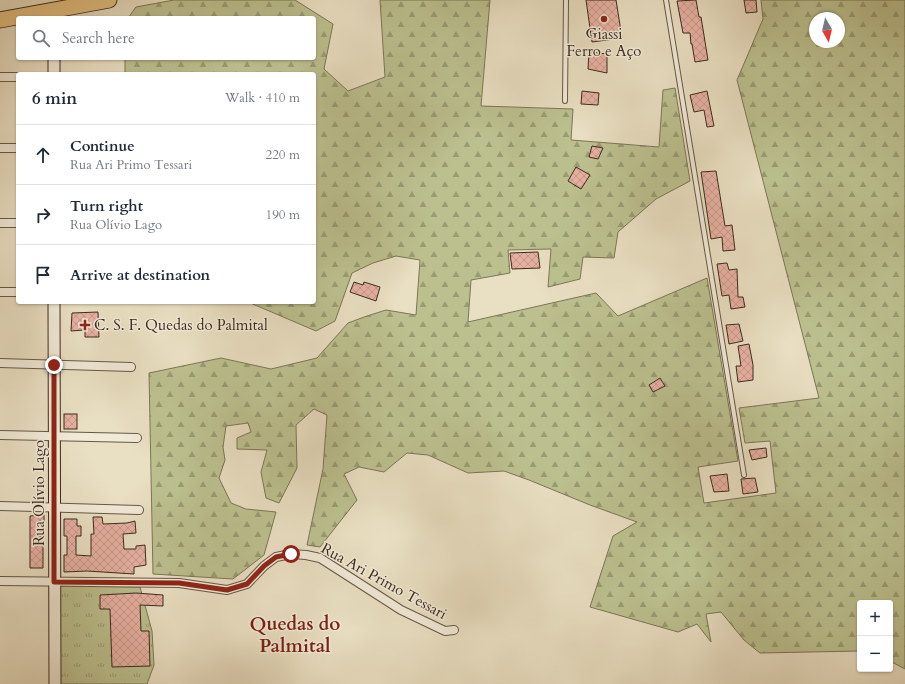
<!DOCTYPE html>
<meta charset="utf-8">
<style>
:root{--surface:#fff;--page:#f2f2f3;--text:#1f2937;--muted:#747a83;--line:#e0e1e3}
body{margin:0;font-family:Cardo,serif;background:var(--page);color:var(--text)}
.controls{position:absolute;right:12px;bottom:12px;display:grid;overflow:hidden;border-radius:4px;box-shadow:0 1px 3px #0004}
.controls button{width:36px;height:36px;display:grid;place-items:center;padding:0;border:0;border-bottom:1px solid var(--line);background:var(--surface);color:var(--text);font:20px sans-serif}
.compass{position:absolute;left:809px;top:12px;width:36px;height:36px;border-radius:50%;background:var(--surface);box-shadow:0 1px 3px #0004;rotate:172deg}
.stop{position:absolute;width:12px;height:12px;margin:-9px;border:3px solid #8f2418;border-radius:50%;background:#fff}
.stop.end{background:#8f2418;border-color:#fff;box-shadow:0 1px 4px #0008}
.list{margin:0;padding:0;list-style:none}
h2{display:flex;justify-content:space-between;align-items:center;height:52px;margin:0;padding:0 16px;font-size:17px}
h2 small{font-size:13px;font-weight:400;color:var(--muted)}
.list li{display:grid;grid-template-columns:26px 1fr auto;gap:12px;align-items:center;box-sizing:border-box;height:60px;padding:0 16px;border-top:1px solid var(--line)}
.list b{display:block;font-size:15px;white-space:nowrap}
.list p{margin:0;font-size:13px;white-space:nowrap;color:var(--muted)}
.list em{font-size:13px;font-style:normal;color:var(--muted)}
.icon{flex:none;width:22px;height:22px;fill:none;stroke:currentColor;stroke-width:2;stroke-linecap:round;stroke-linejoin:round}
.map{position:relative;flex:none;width:905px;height:684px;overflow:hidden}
.search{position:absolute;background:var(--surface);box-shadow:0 1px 3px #0004;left:16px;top:16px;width:300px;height:44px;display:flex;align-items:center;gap:10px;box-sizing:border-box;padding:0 14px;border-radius:4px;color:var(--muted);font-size:15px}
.panel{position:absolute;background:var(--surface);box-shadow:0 1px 3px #0004;left:16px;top:72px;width:300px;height:232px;border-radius:4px}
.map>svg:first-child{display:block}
</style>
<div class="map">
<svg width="905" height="684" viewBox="0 0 905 684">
<defs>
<pattern id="forest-firs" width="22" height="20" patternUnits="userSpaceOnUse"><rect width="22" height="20" fill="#bcc08f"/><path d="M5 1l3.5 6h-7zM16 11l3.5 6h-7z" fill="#9a9c74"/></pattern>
<pattern id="park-tufts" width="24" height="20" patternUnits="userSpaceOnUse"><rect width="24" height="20" fill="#bcc08f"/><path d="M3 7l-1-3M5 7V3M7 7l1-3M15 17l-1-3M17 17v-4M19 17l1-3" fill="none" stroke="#9a9c74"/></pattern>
<pattern id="building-cross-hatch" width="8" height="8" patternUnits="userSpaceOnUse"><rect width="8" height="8" fill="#e7b1a2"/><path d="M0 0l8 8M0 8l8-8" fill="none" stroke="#c7988b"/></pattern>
</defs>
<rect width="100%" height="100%" fill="#e9dfc2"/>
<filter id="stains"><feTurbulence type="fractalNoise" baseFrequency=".005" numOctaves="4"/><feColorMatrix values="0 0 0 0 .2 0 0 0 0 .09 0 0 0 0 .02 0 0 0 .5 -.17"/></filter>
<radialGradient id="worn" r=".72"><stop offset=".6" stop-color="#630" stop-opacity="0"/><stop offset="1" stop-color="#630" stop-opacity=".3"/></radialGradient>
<!-- forest -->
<path fill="url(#forest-firs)" stroke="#7c7656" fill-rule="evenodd" d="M174,0h121l38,24 -9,45 24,22 37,-14 -5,-77h110l-9,106 92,3 -2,31 88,7 4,-57 12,-2 15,93 -34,18 -38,33 -4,26 -31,-1 -3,22 -32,8 3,-38 -43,1 2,23 -39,7 -3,42 128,-29 22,23 89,-38 31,183 -40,6 6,36 72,-10 -6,-52 -25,2 -6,-35 80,-10 -82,-318 26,-61 -2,-19h144v669l-15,-8v-58h-30v48l-100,2 -16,-13 -23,-28 -15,2 5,28 -14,-18 -19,8 -88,-25 23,-71 24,-14 -47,-17 -61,-25 -25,-9 -36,2 -40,-18 -21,-2 -23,19 -25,-5 -15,7 13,26 -37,47 -13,-2 16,-76 4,-54 -13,-6 -18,16 1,43 -18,35 -13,-5 -5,-26 6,-22 -30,-1v-11l14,-6 -3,-9 -22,3 -3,21 2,13 -6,18 12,25 15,6 30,3 -12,43 -31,24 -80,-5 -4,-201 72,-15 50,11 46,-11 31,-35 19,-7 19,-6 30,5 4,-55 -24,-4 -23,7 -21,10 -17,48 -19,10 -68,-29h66v-228h-189v-16h189v-40h-186l8,-11zM815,18h24v24h-24z"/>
<!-- park -->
<path fill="url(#park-tufts)" stroke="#7c7656" d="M59,586l81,1 12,44 2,34 -7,19h-90z"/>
<!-- building -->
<g fill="url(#building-cross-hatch)" stroke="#3b2b1e">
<path d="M586,0h30l6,38 -30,4z"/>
<path d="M696,0l3,17h2l7,43 -13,2 -3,-18h-1l-1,-11h-7l-6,-32z"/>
<path d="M744,0h12l1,12 -11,1z"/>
<path d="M589,52l18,2v19l-19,-4z"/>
<path d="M582,91l17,2 -1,12 -17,-1z"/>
<path d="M707,91l7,35 -7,1 -3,-17 -10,2 -4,-17z"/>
<path d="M592,146l11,2 -5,11 -9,-2z"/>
<path d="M576,167l14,8 -9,14 -13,-8z"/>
<path d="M716,171l9,55 7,-1 3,25 -12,1 -1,-14 -11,2 -10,-67z"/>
<path d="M538,252l2,16 -28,1 -2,-16z"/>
<path d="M727,263l2,7 8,-1 1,28h5l2,10 -14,2 -2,-14 -7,1 -5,-32z"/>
<path d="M354,282l9,3 1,-3 16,5 -4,14 -26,-9z"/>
<path d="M98,312l1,25h-14v-7l-14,1 1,-18z"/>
<path d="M739,324l4,17 -14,3 -3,-19z"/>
<path d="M749,344l4,21v15l-15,2 -2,-16h5l-3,-20z"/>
<path d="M660,378l5,8 -12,6 -4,-7z"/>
<rect x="64" y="414" width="13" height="15"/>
<path d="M766,448l1,9 -15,3 -3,-10z"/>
<path d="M727,474l2,17 -15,1 -4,-16z"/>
<path d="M755,478l3,14 -15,2 -2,-15z"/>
<path d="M44,515v8h-4l1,21h2v24h-13v-52z"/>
<path d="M93,517h9l1,7 24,-1 8,-2 1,12 -13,1 1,15h12v-3l9,-1 1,20 -12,2v7l-47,-3 -23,1v-17h3v-19h-3v-17h13v7h4v10h-5v19l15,1v-22h3z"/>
<path d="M136,593l27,2v11l-23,-1 1,26h8l1,35 -38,1 -2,-58h-10v-14z"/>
</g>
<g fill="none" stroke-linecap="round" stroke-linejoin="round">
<!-- lane casing -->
<g stroke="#665847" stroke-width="6">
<g id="lane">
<path d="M666,0l78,475"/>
<path d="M565,101l1,-101"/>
</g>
</g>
<!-- street casing -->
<g stroke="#665847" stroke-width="10">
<g id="street">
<path d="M0,77h18"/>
<path d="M0,148h18"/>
<path d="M0,223h18"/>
<path d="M0,292h18"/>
<path d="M0,363l131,4"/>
<path d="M0,435l137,3"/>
<path d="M0,506l139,4"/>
<path d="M0,581l179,2 48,7 20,-6 17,-18 12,-9 15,-3 15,1 14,3 81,52 44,21 9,-1"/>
</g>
</g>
<!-- secondary casing -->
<g stroke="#3b2b1e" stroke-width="13">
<g id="secondary">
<path d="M54,74v-16"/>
<path d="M54,302l1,382"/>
</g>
</g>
<!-- highway casing -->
<g stroke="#3b2b1e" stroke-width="17">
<path id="highway" d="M0,20l109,-20"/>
</g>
<!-- lane -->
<use href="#lane" stroke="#f1ead7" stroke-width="4"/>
<!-- street -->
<use href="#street" stroke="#f1ead7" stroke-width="8"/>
<!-- secondary -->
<use href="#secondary" stroke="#f1ead7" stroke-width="11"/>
<!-- highway -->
<use href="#highway" stroke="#e4c081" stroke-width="15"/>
</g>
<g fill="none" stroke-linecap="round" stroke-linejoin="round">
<!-- route -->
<path stroke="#8f2418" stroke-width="5" d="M54,365v217l125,1 48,7 20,-6 17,-18 12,-9 15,-3"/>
</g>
<!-- markers -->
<g fill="#8f2418" stroke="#f1ead7" stroke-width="1.5">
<circle cx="604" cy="19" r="4"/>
<path d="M83 319h4v4h4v4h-4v4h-4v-4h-4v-4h4z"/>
</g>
<g text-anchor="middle" stroke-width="3" stroke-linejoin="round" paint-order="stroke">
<!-- poi labels -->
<g font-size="15" fill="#3b2b1e" stroke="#f1ead7">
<text x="604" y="39">Giassi<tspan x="604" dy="17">Ferro e Aço</tspan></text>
<text x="94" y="330" text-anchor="start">C. S. F. Quedas do Palmital</text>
</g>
<!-- street labels -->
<g font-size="15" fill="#3b2b1e" stroke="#f1ead7">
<text transform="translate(39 493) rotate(-90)" y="5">Rua Olívio Lago</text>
<text transform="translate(384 581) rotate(29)" y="5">Rua Ari Primo Tessari</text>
</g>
<!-- district labels -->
<g font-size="19" font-weight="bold" fill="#7a1f14" stroke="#f1ead7">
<text x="295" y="630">Quedas do<tspan x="295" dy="22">Palmital</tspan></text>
</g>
</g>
<rect width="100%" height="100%" filter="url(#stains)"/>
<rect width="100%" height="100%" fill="url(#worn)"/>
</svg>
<div class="controls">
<button>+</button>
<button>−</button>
</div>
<svg class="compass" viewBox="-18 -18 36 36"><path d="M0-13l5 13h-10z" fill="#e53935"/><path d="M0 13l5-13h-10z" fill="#747a83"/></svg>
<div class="stop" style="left:291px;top:554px"></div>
<div class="stop end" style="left:54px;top:365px"></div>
<div class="search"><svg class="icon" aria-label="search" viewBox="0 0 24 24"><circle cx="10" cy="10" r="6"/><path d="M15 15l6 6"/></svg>Search here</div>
<section class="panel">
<h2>6 min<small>Walk · 410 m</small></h2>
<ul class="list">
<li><svg class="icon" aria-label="ahead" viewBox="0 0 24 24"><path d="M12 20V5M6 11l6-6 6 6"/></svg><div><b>Continue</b><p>Rua Ari Primo Tessari</p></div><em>220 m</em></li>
<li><svg class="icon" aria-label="right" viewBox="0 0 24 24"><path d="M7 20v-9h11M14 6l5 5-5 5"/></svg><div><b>Turn right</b><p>Rua Olívio Lago</p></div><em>190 m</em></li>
<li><svg class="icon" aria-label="arrive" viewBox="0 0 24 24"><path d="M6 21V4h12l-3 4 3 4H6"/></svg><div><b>Arrive at destination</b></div></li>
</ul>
</section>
</div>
